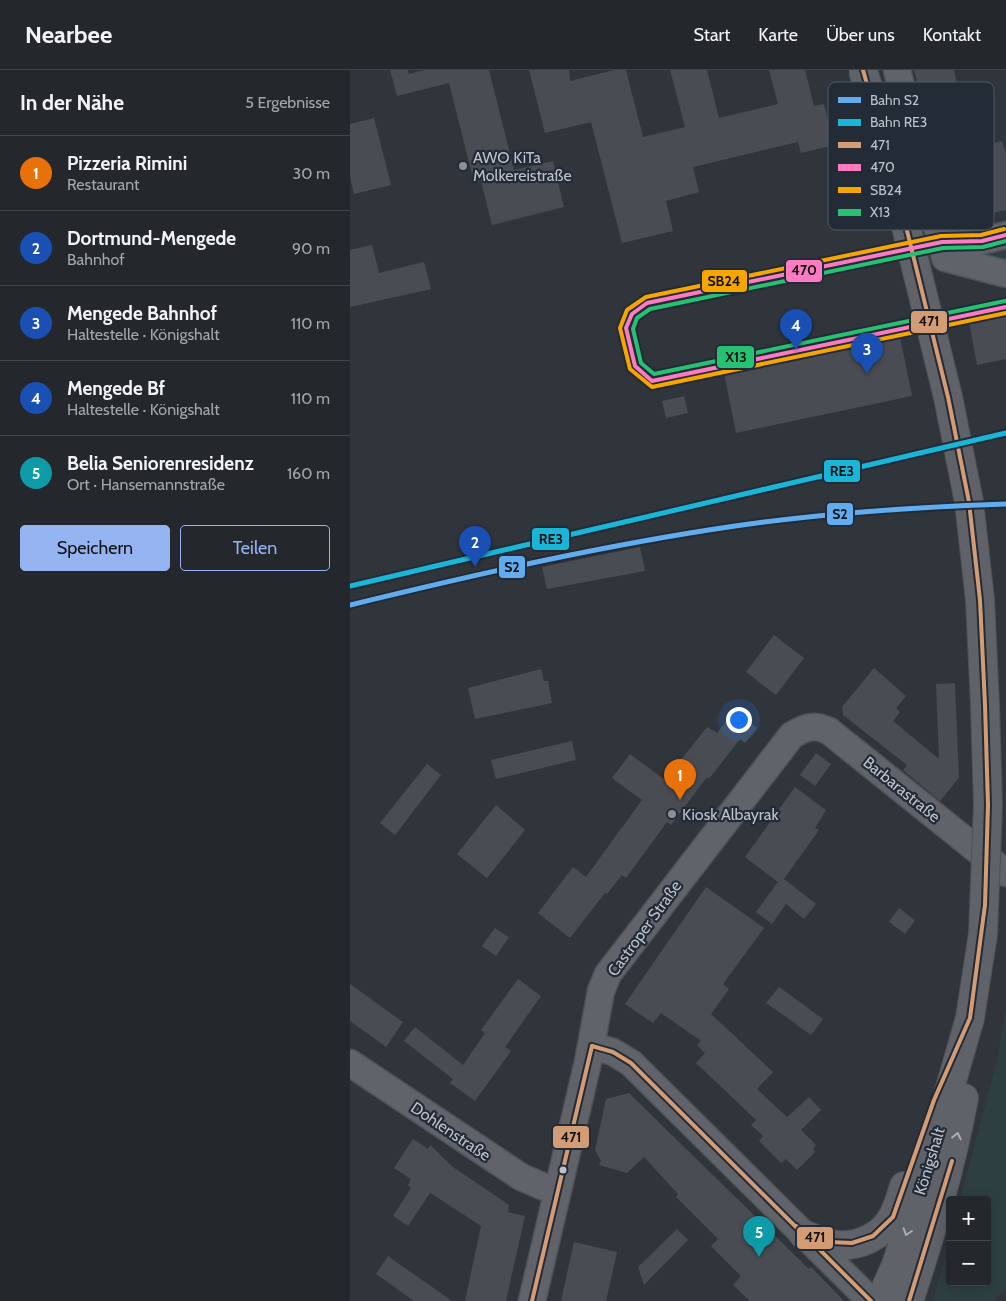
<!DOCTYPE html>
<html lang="de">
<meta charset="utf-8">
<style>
:root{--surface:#24282d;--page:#2c3035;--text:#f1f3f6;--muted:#a3a6aa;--line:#414449;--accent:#95b2f1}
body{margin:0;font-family:Cabin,sans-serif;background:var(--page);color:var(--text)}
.controls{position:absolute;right:15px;bottom:15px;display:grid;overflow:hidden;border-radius:5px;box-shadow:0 2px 12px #0003}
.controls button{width:45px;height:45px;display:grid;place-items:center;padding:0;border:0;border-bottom:1px solid var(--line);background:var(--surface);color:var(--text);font:25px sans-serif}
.you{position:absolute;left:388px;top:649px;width:18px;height:18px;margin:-12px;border:4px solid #fff;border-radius:50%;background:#1a73e8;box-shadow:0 0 0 8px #1a73e833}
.badge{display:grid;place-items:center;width:32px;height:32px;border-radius:50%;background:var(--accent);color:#fff;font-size:16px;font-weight:700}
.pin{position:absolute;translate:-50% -41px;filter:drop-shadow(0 1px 2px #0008)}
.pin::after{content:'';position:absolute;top:26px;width:18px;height:15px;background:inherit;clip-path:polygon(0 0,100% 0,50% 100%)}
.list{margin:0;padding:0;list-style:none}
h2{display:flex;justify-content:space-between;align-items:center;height:65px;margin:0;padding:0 20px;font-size:21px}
h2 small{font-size:16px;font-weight:400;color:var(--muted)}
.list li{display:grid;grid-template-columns:32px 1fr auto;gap:15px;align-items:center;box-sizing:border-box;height:75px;padding:0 20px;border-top:1px solid var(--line)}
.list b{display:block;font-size:19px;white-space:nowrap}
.list p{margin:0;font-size:16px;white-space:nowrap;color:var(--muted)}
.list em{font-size:16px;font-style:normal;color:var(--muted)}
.actions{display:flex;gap:10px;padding:15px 20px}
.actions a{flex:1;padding:11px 0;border:1px solid var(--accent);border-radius:5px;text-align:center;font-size:18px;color:var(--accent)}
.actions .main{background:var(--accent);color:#111}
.map{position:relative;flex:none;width:656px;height:1231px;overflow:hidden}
header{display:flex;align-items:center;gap:30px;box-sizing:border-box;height:70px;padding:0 25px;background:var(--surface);border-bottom:1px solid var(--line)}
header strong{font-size:24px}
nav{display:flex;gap:28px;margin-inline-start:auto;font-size:18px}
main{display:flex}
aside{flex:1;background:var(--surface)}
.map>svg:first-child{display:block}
</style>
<header>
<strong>Nearbee</strong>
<nav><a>Start</a><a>Karte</a><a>Über uns</a><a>Kontakt</a></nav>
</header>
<main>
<aside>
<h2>In der Nähe<small>5 Ergebnisse</small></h2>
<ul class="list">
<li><span class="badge" style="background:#e8710a">1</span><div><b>Pizzeria Rimini</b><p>Restaurant</p></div><em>30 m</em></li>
<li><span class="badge" style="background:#1a4fb4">2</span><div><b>Dortmund-Mengede</b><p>Bahnhof</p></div><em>90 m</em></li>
<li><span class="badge" style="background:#1a4fb4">3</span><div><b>Mengede Bahnhof</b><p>Haltestelle · Königshalt</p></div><em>110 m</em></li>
<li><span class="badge" style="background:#1a4fb4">4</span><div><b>Mengede Bf</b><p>Haltestelle · Königshalt</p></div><em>110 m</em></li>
<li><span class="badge" style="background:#0f9aa8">5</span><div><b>Belia Seniorenresidenz</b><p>Ort · Hansemannstraße</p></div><em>160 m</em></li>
</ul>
<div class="actions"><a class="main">Speichern</a><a>Teilen</a></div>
</aside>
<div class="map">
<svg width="656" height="1231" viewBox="0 0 656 1231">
<rect width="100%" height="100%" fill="#30353c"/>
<!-- green -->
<g fill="#2e3f42">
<path d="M656,174v23l-15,-7 -1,-9z"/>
<path d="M656,939v280l-13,12h-57l-2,-4 16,-58v43h37v-82h-27l37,-139z"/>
</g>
<!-- building -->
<g fill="#494d53">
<path d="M40,0h18l1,4 16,-4h64l25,100 39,-9 11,46 -72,18 -11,-44 -7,1 -25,-99 -52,13z"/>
<path d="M179,0h40l1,11 44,-11h12l17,67 42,-10 -15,-57h37l12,48 59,-14 -9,-34h36l9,36 10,-2 10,41 -33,8 -3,-11 -105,25 6,25 -33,9 7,30 -51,12 -31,-121 -46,11z"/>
<path d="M564,0h40l6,26 -9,2 15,52 36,-9 4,13v56l-46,10 -4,-16 -7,2 -6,-22 7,-1 -21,-85 -7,2z"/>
<path d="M24,48l17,67 -37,9 -4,-17v-53z"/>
<path d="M22,175l7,28 45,-11 7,27 -81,18v-57z"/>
<path d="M656,244v45l-29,6 -8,-43z"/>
<path d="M549,262l13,64 -176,37 -13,-65z"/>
<path d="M334,326l4,17 -22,5 -4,-17z"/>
<path d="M290,477l5,24 -98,18 -5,-22z"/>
<path d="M424,565l30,23 -28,37 -30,-23z"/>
<path d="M524,598l32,28 -10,12 4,4 -7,9 46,38 -3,-75 19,-1 4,95 -19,23 -37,-31 4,-5 -64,-50 -1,-8z"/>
<path d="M191,599l3,12h4l4,22 -77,16 -7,-31z"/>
<path d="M384,641l23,17 -12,15 -5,-4 -31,40 -2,-2 -36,48 -4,-3 -41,56 -4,-3 -15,19 -2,-1 -35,45 -32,-25 35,-46 13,10 56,-77 -30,-22 18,-24 35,26 42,-53 10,6z"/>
<path d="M222,671l4,19 -80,19 -5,-19z"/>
<path d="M466,683l15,11 -16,22 -15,-11z"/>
<path d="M77,694l14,11 -46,60 -15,-12z"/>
<path d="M445,717l31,23 -11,18 4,2 -35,49 32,25 -12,15 -18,-15 -14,20 -16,-12 22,-30 -33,-25z"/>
<path d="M146,735l29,25 -38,48 -30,-24z"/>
<path d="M356,817l58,41 -41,56 6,5 -18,25 62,58 -16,17 30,28 22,-20 12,13 -20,20 15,15 -3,4 2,3 -18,18 -11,-11 -5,4 -22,-22 4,-5 -12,-11 5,-5 -60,-57 9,-10 -8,-8 4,-4 -40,-28 -8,10 -28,-19z"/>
<path d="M549,838l16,12 -10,14 -16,-12z"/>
<path d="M145,858l14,9 -13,19 -14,-10z"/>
<path d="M168,909l23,17 -36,51 6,4 -36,50 -25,-18 3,-4 -49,-38 11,-14 48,38 22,-32 -4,-3z"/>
<path d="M0,914l53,38 -17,25 -36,-26z"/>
<path d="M429,917l44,32 -12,16 -45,-32z"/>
<path d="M279,1023l180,176 2,-2 33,34h-94l-17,-16 8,-9 -30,-30 7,-7 -42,-42 2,-3 -34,-37 -17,16 -28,-8 2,-4 -6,-11 11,-51z"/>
<path d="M63,1069l15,10 2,-4 23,22 56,38 -1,7 17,4 -19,85h-41l16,-75 -51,-33 -22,33 -15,-10 18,-28 -3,-3 3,-6 -17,-11z"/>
<path d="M327,1159l11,11 -44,45 -6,-18z"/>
<path d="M224,1172l43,10 -11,49h-45z"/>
<path d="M38,1186l64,45h-38l-38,-27z"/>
</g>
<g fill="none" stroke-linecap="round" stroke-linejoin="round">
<!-- street casing -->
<g stroke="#4e5157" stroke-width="29">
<g id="street">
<path d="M547,0l48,188 61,16"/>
<path d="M592,172l40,-1 24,-6"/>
<path d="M242,976l21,6 18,11 240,238"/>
<path d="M0,993l171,114 35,15"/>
<path d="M182,1231l56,-239 13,-71 7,-17 184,-239c14,-8 22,-11 37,-4l177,142"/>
</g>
</g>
<!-- secondary casing -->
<g stroke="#4e5157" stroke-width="30">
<g id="secondary">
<path d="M453,1164c11,4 23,10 34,11 22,2 46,-9 56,-29 5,-9 8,-20 11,-30"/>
<path d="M530,1231l16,-36 27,-83 47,-164 13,-84"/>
<path d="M559,1231c22,-67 42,-133 55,-203"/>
</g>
</g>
<!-- street -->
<use href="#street" stroke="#60636a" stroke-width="26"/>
<!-- secondary -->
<use href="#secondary" stroke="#5f6268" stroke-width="28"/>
<!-- secondary-bridge casing -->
<g stroke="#4e5157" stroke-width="30" stroke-linecap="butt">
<path id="secondary-bridge" d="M513,0l35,124 50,203 21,105 11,98 5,105 3,100 -5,129"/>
</g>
<!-- secondary-bridge -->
<use href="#secondary-bridge" stroke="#5f6268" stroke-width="28"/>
<!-- bus-1 casing -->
<g stroke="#232b37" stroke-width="8">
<g id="bus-1">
<path d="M242,976l21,6 18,11 172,171 26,8 23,1 21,-7 20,-19 41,-117 36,-82 15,-113 3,-100 -3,-100 -5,-105 -11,-98 -21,-105 -50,-203 -35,-124"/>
<path d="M446,1156l75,75"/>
<path d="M182,1231l60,-255"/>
<path d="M559,1231l43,-140"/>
</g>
</g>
<!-- bus-2 casing -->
<g stroke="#232b37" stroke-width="8">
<path id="bus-2" d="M656,165l-24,6 -40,1 -295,61 -15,11 -6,14 9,38 17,15 354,-74"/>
</g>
<!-- bus-3 casing -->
<g stroke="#232b37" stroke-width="8">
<path id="bus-3" d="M654,159l-23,6 -40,1 -295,61 -19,13 -7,18 10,41 22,18 354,-74"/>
</g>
<!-- bus-4 casing -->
<g stroke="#232b37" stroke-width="8">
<path id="bus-4" d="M655,231l-351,73 -13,-11 -8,-34 4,-11 13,-9 293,-61 40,-1 23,-6"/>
</g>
<!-- bus-1 -->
<use href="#bus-1" stroke="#d39c74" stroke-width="4"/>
<!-- bus-2 -->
<use href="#bus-2" stroke="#fe7ac1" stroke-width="4"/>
<!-- bus-3 -->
<use href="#bus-3" stroke="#f7a600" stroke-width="4"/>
<!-- bus-4 -->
<use href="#bus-4" stroke="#26c172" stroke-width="4"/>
<!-- rail-1 casing -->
<g stroke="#232b37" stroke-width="9">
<path id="rail-1" d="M0,535c127,-31 255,-60 385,-79 90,-13 180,-19 271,-22"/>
</g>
<!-- rail-2 casing -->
<g stroke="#232b37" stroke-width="9">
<path id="rail-2" d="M0,516l656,-153"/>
</g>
<!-- rail-1 -->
<use href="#rail-1" stroke="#60acee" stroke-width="5"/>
<!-- rail-2 -->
<use href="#rail-2" stroke="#1ab6d8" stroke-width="5"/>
</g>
<!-- one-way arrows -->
<defs><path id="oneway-chevron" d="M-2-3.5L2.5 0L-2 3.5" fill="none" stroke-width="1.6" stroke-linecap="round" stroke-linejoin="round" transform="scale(1.25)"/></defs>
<g stroke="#a9aeb7">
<use href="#oneway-chevron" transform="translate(607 1066) rotate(-78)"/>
<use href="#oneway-chevron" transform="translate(557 1162) rotate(108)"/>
</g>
<!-- markers -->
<g fill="#8b9099" stroke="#232b37" stroke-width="2">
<circle cx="113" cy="96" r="5"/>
<circle cx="322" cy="744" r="5"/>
</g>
<circle fill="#bcc1cb" stroke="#232b37" stroke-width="2" cx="213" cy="1100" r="4.5"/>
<g text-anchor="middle" stroke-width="4.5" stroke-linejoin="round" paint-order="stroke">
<!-- poi labels -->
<g font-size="16" fill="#bcc1cb" stroke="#232b37" text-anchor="start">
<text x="123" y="93">AWO KiTa<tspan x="123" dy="18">Molkereistraße</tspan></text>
<text x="332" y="750">Kiosk Albayrak</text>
</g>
<!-- street labels -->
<g font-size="16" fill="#bcc1cb" stroke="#232b37">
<text transform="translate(552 719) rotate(39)" y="6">Barbarastraße</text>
<text transform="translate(294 858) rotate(-54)" y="6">Castroper Straße</text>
<text transform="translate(101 1061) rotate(34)" y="6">Dohlenstraße</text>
<text transform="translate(579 1091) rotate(-73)" y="6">Königshalt</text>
</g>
</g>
<!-- legend -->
<rect x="478" y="12" width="166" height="148" rx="8" fill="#232b37" stroke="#515863" stroke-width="1"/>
<rect x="488" y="27" width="23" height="6" fill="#60acee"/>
<rect x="488" y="49" width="23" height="7" fill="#1ab6d8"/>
<rect x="488" y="72" width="23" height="6" fill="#d39c74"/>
<rect x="488" y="94" width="23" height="7" fill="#fe7ac1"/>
<rect x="488" y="117" width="23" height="6" fill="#f7a600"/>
<rect x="488" y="139" width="23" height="7" fill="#26c172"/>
<g font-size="14" fill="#bcc1cb">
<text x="520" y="35">Bahn S2</text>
<text x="520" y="57">Bahn RE3</text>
<text x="520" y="80">471</text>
<text x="520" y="102">470</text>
<text x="520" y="125">SB24</text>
<text x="520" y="147">X13</text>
</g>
<g stroke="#232b37" stroke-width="2">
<rect x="435" y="189" width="38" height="24" rx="5" fill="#fe7ac1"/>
<rect x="351" y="199" width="47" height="24" rx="5" fill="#f7a600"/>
<rect x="560" y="240" width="38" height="24" rx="5" fill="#d39c74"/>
<rect x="366" y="275" width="39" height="24" rx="5" fill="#26c172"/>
<rect x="473" y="389" width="38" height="24" rx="5" fill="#1ab6d8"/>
<rect x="476" y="432" width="28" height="24" rx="5" fill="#60acee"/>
<rect x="181" y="457" width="39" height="24" rx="5" fill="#1ab6d8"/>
<rect x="148" y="485" width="28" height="24" rx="5" fill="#60acee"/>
<rect x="202" y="1055" width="38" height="24" rx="5" fill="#d39c74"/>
<rect x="446" y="1156" width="38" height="24" rx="5" fill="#d39c74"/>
</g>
<g font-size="14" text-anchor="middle" font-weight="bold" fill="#111">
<text x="454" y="205">470</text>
<text x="374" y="216">SB24</text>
<text x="579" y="256">471</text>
<text x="386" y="292">X13</text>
<text x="492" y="406">RE3</text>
<text x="490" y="449">S2</text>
<text x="201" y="474">RE3</text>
<text x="162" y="502">S2</text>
<text x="221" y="1072">471</text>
<text x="465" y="1172">471</text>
</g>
</svg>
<div class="controls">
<button>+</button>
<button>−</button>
</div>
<div class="you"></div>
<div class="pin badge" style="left:330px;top:730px;background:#e8710a">1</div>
<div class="pin badge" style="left:125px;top:497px;background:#1a4fb4">2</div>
<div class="pin badge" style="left:517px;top:304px;background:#1a4fb4">3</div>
<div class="pin badge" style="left:446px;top:280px;background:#1a4fb4">4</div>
<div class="pin badge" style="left:409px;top:1187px;background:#0f9aa8">5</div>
</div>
</main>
